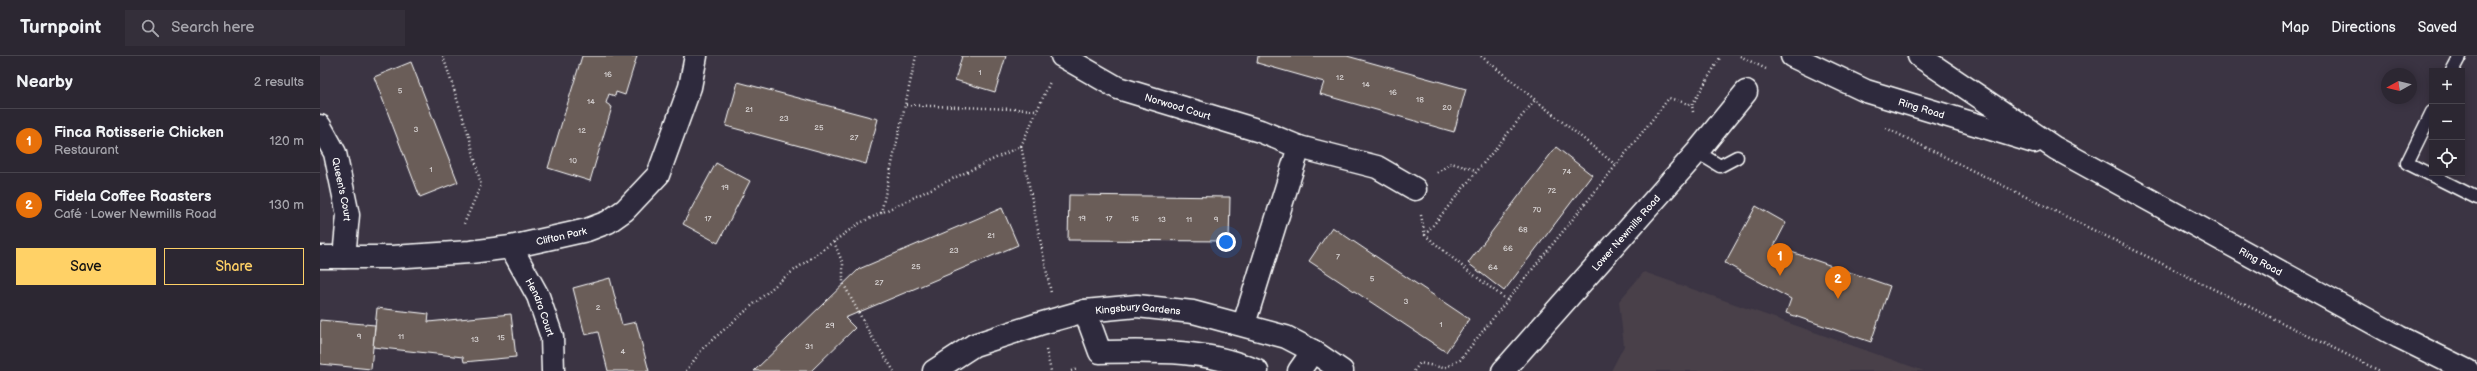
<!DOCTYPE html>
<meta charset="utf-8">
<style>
:root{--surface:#2c2732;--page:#342f3a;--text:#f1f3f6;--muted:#a6a5ac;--line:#48444d;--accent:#ffd166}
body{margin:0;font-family:"Balsamiq Sans",sans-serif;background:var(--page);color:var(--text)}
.controls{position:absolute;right:12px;top:12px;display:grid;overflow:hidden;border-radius:0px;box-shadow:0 2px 10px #0003}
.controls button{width:36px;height:36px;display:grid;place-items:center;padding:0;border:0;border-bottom:1px solid var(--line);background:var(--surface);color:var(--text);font:20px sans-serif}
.compass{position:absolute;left:2061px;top:12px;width:36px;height:36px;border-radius:50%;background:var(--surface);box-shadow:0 2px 10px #0003;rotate:262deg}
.you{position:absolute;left:906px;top:186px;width:14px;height:14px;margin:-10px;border:3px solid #fff;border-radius:50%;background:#1a73e8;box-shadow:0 0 0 6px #1a73e833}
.badge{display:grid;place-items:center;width:26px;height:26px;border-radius:50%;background:var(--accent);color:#fff;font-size:13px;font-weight:700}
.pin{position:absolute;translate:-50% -33px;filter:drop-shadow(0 1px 2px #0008)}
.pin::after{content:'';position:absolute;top:21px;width:14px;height:12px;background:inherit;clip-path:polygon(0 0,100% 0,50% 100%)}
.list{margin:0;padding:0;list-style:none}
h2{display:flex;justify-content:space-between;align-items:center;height:52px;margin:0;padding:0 16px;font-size:17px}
h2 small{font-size:13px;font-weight:400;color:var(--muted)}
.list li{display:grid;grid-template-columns:26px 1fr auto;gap:12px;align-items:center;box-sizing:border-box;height:64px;padding:0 16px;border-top:1px solid var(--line)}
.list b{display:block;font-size:15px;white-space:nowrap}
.list p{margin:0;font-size:13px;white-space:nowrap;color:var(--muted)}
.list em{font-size:13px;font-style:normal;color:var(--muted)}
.actions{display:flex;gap:8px;padding:12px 16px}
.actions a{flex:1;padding:9px 0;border:1px solid var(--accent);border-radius:0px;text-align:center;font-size:14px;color:var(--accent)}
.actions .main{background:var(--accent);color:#111}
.icon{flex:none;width:22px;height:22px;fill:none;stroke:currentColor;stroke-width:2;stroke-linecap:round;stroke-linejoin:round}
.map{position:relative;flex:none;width:2157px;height:315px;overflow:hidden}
header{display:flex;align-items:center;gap:24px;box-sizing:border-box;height:56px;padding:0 20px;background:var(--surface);border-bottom:1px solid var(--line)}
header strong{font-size:19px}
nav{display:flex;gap:22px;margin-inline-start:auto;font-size:14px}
.search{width:280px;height:36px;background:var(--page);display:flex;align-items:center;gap:10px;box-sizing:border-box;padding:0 14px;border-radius:0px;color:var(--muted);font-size:15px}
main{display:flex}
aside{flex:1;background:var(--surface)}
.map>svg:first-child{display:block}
</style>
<header>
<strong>Turnpoint</strong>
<div class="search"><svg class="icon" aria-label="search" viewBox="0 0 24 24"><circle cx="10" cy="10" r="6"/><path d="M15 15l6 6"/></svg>Search here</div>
<nav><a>Map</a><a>Directions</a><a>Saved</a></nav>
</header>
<main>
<aside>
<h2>Nearby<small>2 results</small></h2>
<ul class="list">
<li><span class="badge" style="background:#e8710a">1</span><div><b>Finca Rotisserie Chicken</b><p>Restaurant</p></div><em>120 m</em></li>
<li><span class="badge" style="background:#e8710a">2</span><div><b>Fidela Coffee Roasters</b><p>Café · Lower Newmills Road</p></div><em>130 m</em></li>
</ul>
<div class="actions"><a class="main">Save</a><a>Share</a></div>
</aside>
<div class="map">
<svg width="2157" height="315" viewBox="0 0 2157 315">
<rect width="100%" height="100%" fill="#3b3443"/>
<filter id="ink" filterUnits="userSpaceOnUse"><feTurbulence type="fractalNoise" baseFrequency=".025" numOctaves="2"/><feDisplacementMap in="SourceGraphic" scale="8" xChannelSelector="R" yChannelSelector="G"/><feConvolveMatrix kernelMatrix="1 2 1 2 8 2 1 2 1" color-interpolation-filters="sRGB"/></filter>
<g filter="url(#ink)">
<!-- built -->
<path fill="#49404a" d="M1324,216l280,99h-313l13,-25 -5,-45z"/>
<!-- building -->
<g fill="#6a5d59" stroke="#fff">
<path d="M262,0h55l-12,39 -9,-3 -1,4 -6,-2 -3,9 6,4 -22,74 -42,-13z"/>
<path d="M642,0h44l-11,36 -40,-12z"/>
<path d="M938,0h89l119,33 -12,43 -134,-38 4,-12 -67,-19z"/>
<path d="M91,6l47,120 -38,15 -46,-120z"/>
<path d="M418,26l140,37 -12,45 -140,-38z"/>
<path d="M1236,91l36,28 -88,116 -36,-28z"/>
<path d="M396,107l34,18 -32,62 -35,-19z"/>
<path d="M749,139l161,2 -1,44 -161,-1z"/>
<path d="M1436,150l30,17 -12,23 116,40 -19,56 -85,-29 5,-14 -66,-36z"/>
<path d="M682,152l16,37 -173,73 10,10 -44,43h-57l105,-102z"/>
<path d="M1012,171l137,92 -23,33 -137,-91z"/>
<path d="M290,222l12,47 14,-3 13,49h-41l-10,-39 -13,3 -12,-47z"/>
<path d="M57,252l52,6 -1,8 83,-8 5,43 -52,5 -1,-5 -90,-10z"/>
<path d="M0,264l55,5 -4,44 -51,-5z"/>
</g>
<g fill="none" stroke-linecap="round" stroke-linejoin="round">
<!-- lane casing -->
<g stroke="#fff" stroke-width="15">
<g id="lane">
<path d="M2132,15l8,-15"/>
<path d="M2112,56l-25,51 70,35"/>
<path d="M1377,96l23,14 17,-9"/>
</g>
</g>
<!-- street casing -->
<g stroke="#fff" stroke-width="25">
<g id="street">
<path id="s1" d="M742,0l56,32 142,43 39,16 -55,177"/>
<path id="s2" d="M0,70l15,27 13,62 -4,42"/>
<path d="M979,91l78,20 38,22"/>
<path id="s3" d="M191,191l27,49 14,41 1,34"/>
<path id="s4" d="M0,201h72l78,-5 41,-5 76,-17 21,-8 17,-12 33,-35 32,-88 6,-31"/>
<path d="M765,255l15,41c54,-1 107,-3 157,19"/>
<path id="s5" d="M614,315l40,-26 65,-21 46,-13 52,-5 56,6 93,25 27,14 29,20"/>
<path d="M979,315l14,-20"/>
</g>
</g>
<!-- secondary casing -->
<g stroke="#fff" stroke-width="25">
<g id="secondary">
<path id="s6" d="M1183,315l194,-219 49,-60"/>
</g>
</g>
<!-- primary casing -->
<g stroke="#fff" stroke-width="25">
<g id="primary">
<path id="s7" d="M1472,0l74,35 168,51"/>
<path id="s8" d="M1599,0l136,92 344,189 69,34"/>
</g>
</g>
<!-- path -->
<g stroke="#fff" stroke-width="2.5" stroke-dasharray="1 3" stroke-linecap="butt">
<path d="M123,0l27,83 11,46 -18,41"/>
<path d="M1161,0l136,110"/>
<path d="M1420,0l28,14"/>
<path d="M586,49l132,5"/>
<path d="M1373,56l-1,-7 29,-49"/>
<path d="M1566,72l494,243"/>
<path d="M701,90l30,147"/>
<path d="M1117,117l14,-10 25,7"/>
<path d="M561,157l35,-157"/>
<path d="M1101,159l4,20 37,31 45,34"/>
<path d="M1105,179l110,-135"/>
<path d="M514,186l9,22v19l27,51 24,37"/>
<path d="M726,294l5,21"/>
<path d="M366,315l18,-24 81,-70 73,-53 163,-78 29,-64"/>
<path d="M751,315l7,-2"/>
<path d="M1094,315l6,-8 24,5 16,-8c69,-88 141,-174 209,-262l23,7"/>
</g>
<!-- lane -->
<use href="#lane" stroke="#2f2a3d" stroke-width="12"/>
<!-- street -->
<use href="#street" stroke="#2f2a3d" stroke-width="22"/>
<!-- secondary -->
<use href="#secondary" stroke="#2f2a3d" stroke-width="22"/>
<!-- primary -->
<use href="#primary" stroke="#2f2a3d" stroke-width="22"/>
</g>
</g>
<g text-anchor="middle" stroke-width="4" stroke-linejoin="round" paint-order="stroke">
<!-- number labels -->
<g font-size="8" fill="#dad6d6">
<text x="660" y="19">1</text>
<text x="288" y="21">16</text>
<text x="1020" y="24">12</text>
<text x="1046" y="31">14</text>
<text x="80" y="37">5</text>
<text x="1073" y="39">16</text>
<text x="1100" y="46">18</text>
<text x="271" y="48">14</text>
<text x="1127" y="54">20</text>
<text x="429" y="56">21</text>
<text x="464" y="65">23</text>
<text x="499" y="74">25</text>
<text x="96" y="76">3</text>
<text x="262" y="77">12</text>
<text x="534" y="84">27</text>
<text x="253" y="107">10</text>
<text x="111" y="116">1</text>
<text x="1247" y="118">74</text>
<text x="405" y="134">19</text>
<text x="1232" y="137">72</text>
<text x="1217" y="156">70</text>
<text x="388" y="165">17</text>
<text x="762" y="165">19</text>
<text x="789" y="165">17</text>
<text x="815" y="165">15</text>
<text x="842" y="166">13</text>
<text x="869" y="166">11</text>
<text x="896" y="166">9</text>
<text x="1203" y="176">68</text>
<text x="671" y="182">21</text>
<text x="1188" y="195">66</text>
<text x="634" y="197">23</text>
<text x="1018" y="203">7</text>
<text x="596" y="213">25</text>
<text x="1173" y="214">64</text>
<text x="1052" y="225">5</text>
<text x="559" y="229">27</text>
<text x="1086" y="248">3</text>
<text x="278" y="254">2</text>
<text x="1121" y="271">1</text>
<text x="510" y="272">29</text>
<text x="39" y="283">9</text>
<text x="81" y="283">11</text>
<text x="181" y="284">15</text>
<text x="155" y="286">13</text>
<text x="489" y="293">31</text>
<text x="303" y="298">4</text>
</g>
<!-- street labels -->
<g font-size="10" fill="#fff" stroke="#2f2a3d">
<text dy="4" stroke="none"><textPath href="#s1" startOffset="127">Norwood Court</textPath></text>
<text dy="4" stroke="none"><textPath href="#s7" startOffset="140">Ring Road</textPath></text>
<text dy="4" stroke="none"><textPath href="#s2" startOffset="68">Queen's Court</textPath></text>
<text dy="4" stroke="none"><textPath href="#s6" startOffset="185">Lower Newmills Road</textPath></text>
<text dy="4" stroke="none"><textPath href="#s4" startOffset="243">Clifton Park</textPath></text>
<text dy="4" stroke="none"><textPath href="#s8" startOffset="399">Ring Road</textPath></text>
<text dy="4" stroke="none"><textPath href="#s3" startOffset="67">Hendra Court</textPath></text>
<text dy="4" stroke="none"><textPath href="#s5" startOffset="217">Kingsbury Gardens</textPath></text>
</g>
</g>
</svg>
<div class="controls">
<button>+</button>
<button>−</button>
<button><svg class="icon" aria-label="locate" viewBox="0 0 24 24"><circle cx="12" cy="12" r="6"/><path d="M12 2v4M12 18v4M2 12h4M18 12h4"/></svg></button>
</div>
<svg class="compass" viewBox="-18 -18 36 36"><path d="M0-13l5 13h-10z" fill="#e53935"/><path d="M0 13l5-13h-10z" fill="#a6a5ac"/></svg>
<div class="you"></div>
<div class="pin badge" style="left:1460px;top:220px;background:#e8710a">1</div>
<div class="pin badge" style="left:1518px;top:243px;background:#e8710a">2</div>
</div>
</main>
